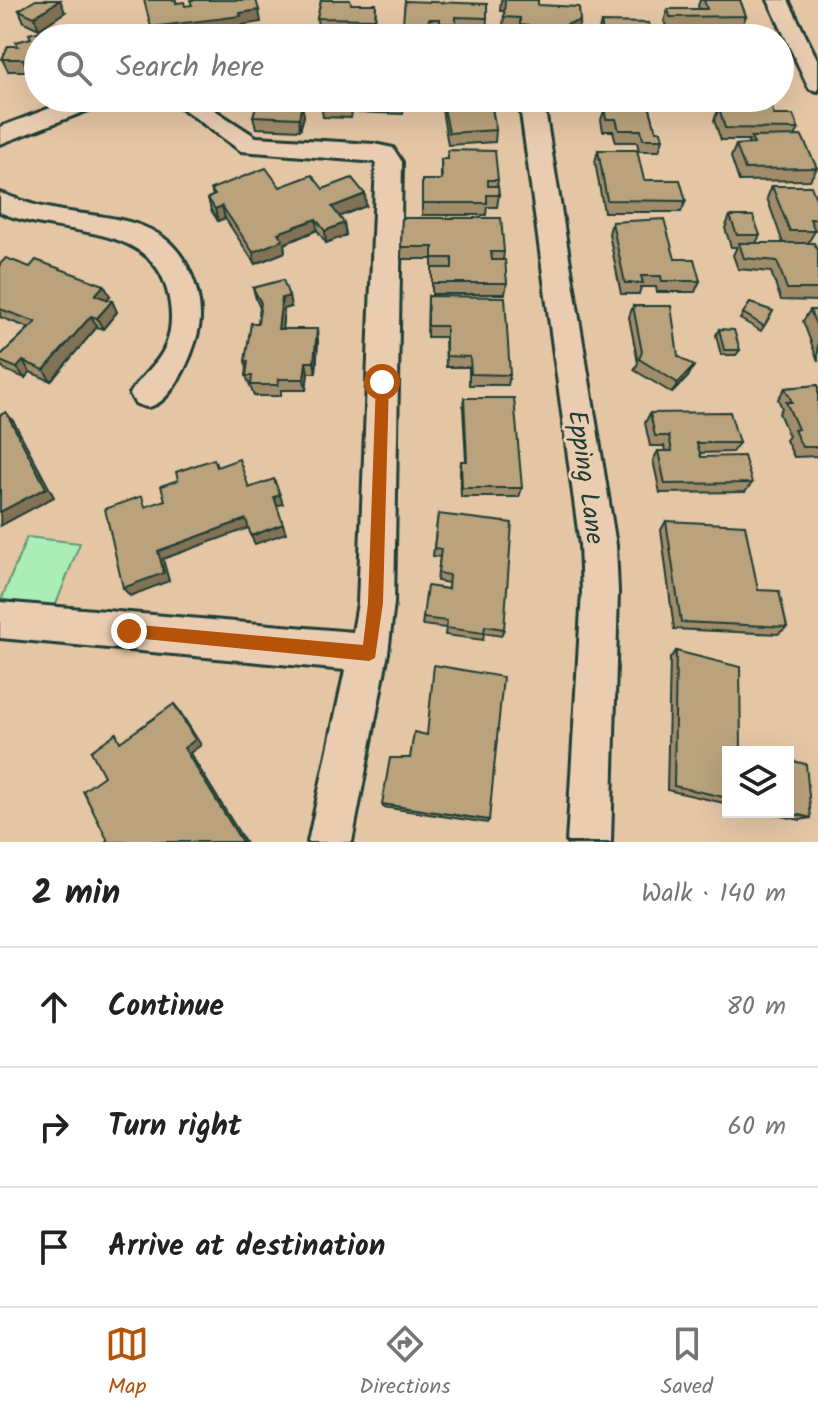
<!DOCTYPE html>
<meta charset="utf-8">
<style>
:root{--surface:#fff;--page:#f2f2f2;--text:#222;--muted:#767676;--line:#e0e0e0;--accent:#b45309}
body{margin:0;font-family:Kalam,sans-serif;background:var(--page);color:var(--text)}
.controls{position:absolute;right:24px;bottom:24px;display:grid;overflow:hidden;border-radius:0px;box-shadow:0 8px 32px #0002}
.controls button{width:72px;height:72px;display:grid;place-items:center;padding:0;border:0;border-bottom:2px solid var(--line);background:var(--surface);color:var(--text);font:40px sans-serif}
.stop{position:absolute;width:24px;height:24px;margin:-18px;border:6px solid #b45309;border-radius:50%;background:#fff}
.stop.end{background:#b45309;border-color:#fff;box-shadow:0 2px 8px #0008}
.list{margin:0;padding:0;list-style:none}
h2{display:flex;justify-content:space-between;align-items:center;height:104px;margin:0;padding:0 32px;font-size:34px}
h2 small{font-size:26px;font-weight:400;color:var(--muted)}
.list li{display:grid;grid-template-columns:52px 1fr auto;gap:24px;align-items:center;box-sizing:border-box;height:120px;padding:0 32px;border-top:2px solid var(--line)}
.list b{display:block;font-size:30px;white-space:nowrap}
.list em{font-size:26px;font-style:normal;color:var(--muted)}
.icon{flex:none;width:44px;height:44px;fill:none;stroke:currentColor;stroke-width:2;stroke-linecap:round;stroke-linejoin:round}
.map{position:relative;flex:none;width:818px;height:842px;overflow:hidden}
.search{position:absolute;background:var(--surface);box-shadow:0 8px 32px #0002;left:24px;right:24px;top:24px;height:88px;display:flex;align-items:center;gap:20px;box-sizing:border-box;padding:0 28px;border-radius:44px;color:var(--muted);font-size:30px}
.sheet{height:464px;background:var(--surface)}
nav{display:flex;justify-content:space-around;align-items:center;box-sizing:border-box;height:112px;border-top:2px solid var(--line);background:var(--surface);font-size:22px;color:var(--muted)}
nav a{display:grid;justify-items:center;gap:4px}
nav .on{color:var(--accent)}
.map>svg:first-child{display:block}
</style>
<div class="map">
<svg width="818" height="842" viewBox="0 0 818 842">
<rect width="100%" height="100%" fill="#e4c6a5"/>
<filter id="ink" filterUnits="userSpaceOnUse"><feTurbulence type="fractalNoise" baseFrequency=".0125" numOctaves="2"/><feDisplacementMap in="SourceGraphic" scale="16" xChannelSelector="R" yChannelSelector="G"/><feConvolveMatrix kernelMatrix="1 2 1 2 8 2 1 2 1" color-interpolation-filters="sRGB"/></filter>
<g filter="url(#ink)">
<!-- green -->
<path fill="#abedb7" stroke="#659576" stroke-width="2" d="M27,537l53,6 -26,66 -54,-6z"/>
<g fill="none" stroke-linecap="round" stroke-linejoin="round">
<!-- minor casing -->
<g stroke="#1f3d34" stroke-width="6">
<g id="minor">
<path d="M768,0h20l30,61v30l-8,-2 -3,-5z"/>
<path d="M77,98h34l-4,5 -107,41v-17z"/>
<path d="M168,98h28l60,39 118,7 19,4 9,14 -8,441 -6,50 -36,189h-44l37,-172 -345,-32v-36l353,30 5,-29 18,-441 -135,-11z"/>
<path d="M519,98h24l73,447 2,47 -7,250h-44l15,-250 -2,-47z"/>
<path d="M0,193c16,5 30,12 47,15 38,9 92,6 123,35 19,18 30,47 30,73 1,23 -26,90 -53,91 -2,0 -11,-3 -12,-4l-5,-9c10,-18 29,-30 36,-49 7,-18 6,-37 1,-55 -18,-70 -112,-53 -167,-78z"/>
</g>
</g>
<!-- minor -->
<use href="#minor" fill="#eacdb1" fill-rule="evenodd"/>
</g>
<!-- wall -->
<g fill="#a08c6b" stroke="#1f3d34" stroke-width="2">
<path d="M501,0h37v5l39,28 -11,2 -1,3 -47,-1 1,-7 -16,-1 1,-18h-4z"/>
<path d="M700,0h40l6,16 -4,11 10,11h-50l3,-10 -38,1 -3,-8 4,-12h31l-1,-3z"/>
<path d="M405,1l82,17 -1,12 -31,-1v7l-16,-1v-4h-11v5l-25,-2z"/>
<path d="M351,4h25l-1,27 -57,-1 -1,-12z"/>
<path d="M19,10l46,2 -26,17 -15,-7z"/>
<path d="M601,22l52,15 -1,1h-53l-1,-4z"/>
<path d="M50,29l-16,57 -6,-15h-20l-6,-12 29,-21z"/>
<path d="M234,98h69l-2,6 3,12 -4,14 -44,-2 -3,-12 5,-14 -24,-1z"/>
<path d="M323,98h81l-1,16 -51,-2 -1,6 -28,-1 -2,-12z"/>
<path d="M440,98h50l6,32 -1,12 -47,3z"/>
<path d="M596,98h51l9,33 7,8 -4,12h-20l-2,-9h-21l-3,-11h-10l-2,-11 4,-12h-7z"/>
<path d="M685,98h79l-11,1 -3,8 -62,-1z"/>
<path d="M719,108l55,7 25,14 -4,7 22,32 -7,12 -71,1 -8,-24 5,-12 11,-1 2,-4h-28l-7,-20z"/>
<path d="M598,150l46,30 42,21 -5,11h-77l-9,-50z"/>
<path d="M441,159l57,21 -1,6 2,9 -2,12h-10l-1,8h-64v-35h19z"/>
<path d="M772,186l46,18v26l-3,1 -7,12 10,8v50l-37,-1 -10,-28 -33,-3 -5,-14 4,-8h-6l-6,-19 5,-12 30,19 -4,8h27l-16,-45z"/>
<path d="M280,187l43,2 43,17 -27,10 5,7 2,12 -20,8 -9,-13 -33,14 1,8 -30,12 -30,-46 -7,3 -7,-11 -3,-12 5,-2 -2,-7z"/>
<path d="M402,218l102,34 -1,8 4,23 -2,11h-73v-35h-31z"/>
<path d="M612,222l63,37 25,22 -5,11h-38l-1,-5h-15l-2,7h-18l-12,-60z"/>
<path d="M0,264l110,32 -3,3 5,2 5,11 -14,17 -6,-2 -46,54 -21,-9 -5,6 -20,-8 -5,-6v-8l29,-28 -29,-11z"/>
<path d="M253,288l38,19 -7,2 -2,20 36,11 -2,33h-8l-2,17h-25v6h-27l-8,-20 1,-7 -2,-8 13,-38 2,-15 -4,-9z"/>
<path d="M428,296l82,79 -2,10h-39v-18h-23l-1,-30h-18z"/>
<path d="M750,303l23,8 -12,20 -21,-12z"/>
<path d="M633,306l45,50 10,21 -16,16 -38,-23 4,-7 -9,-46z"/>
<path d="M810,310h8v51l-15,-40z"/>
<path d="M719,329l21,21 -4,5h-15l-5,-20z"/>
<path d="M818,385v71l-24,1 -8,-17 3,-4 -10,-23 3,-5 -4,-9 7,-11z"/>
<path d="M464,398l58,90 -3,9h-58l-1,-26 1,-10h5l-3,-53z"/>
<path d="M650,413l89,30 -7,9 -32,1 1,4 51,26 -7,9 -85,1 -7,-33 5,-9h7l-1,-5h-14l-5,-23z"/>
<path d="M438,514l66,115 -3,7 -17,-3 -1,7 -38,-5 1,-7 -24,-3 1,-7 25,-29 1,-6 -12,-2 3,-24 -7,-1z"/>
<path d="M666,521l92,69 29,37 -9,7 -104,-5 -13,-99z"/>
<path d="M676,651l52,101v52l-61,-14 3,-132z"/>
<path d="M382,804l107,16 -2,3 -104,-16z"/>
<path d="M764,812h24l23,6 -11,2z"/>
</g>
<!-- shaded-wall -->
<g fill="#827257" stroke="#1f3d34" stroke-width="2">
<path d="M60,0l5,12 -26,17 -5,-12z"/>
<path d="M259,10l2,12 -19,3 1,3 -89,10 -3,-11z"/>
<path d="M580,21l-3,12 -11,2 1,-11z"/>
<path d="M38,71v14l-4,1 -5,-12z"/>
<path d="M298,98h5l-5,18 -1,-12z"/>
<path d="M302,104l2,12 -4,14 -1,-12z"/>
<path d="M365,194l1,12 -33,13 -1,-12z"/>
<path d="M222,206l3,12 -7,3 -3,-12z"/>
<path d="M316,219l1,11 -33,14 1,8 -30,12 -2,-12 25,-19z"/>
<path d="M344,223l2,12 -20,8 -1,-12z"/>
<path d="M104,285l6,11 -9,10 -6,-11z"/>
<path d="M289,296l2,11 -7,2 -3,31 -3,-11 4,-31z"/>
<path d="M112,301l5,11 -14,17 -6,-11z"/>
<path d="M91,316l6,11 -46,54 -7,-11z"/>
<path d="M317,329l1,11 -2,33 -2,-11z"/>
<path d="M23,361l7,11 -5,6 -8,-10z"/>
<path d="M306,362l2,11 -2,17 -2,-11z"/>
<path d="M694,366l-6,11 -16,16 6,-10z"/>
<path d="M6,412l8,10 40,75 -54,29z"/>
<path d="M280,495l3,9 -7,2 -2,-9z"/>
<path d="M246,519l3,9 -86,31 6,22 -39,15 -7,-8 35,-37z"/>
<path d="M283,524l3,9 -31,11 -4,-8z"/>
<path d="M174,704l5,6 22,35 -11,8 55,89h-3l-58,-94z"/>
</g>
<!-- building -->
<g fill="#baa37c" stroke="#1f3d34" stroke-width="2">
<path d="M36,0h24l-26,17 -15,-7z"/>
<path d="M144,0h32v3l8,-1 1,4 7,-1 -2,-5h66l3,10 -19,3 1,3 -90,11z"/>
<path d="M321,0h29l1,4h25l-1,15 -58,-1z"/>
<path d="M505,0h33v5l41,2 1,14 -13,3v4l-47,-3v-7l-16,-1z"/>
<path d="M704,0h36l6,16 -76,1 -2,-8h39z"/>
<path d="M405,1l82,3v14l-31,-1v7l-16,-1v-4h-11l-1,5 -25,-2z"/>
<path d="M601,22l48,1 4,14 -49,1z"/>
<path d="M706,27h42l4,11h-42z"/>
<path d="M50,29l3,8 14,-3 3,4h-32v33l-9,3 -6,-15h-21l6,-13h10l-2,-4 15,-4 -2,-4z"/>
<path d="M104,33l2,5h-35z"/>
<path d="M259,98h39l-1,6h5l-3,14 -46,-2z"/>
<path d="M323,98h80v4l-52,-2 -1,6 -29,-1z"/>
<path d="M442,98h48l6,32 -47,3z"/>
<path d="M608,98h39l9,33h5l2,8h-20l-2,-9h-22l-3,-11h-10l-2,-11h6z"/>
<path d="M719,108h53l2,7h19l6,14 -74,-1z"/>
<path d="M802,136l15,32 -72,1 -9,-24 18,-1 -3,-7z"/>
<path d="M448,150l47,1 3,29h-10v6h10l1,9h-12v8h-65v-23h20l-1,-21h7z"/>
<path d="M598,150h39l7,30h36l6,21 -79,-1z"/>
<path d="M266,168l14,19 32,-12 11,14 29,-11 13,16 -33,13 12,16 -19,8 -9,-12 -38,14 5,7 -30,12 -31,-46 -7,3 -7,-11 7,-3 -4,-6z"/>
<path d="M772,186h39l7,18v15h-8l5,12h-25z"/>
<path d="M730,216h23l7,19h-23z"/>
<path d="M402,218h99l3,34h-13l1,8h13l2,23h-75v-15h20v-10h-19v-11h-32z"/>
<path d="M664,219l11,40h19l6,22h-38l-1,-5h-20l2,7h-18l-13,-61z"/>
<path d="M739,243h75l4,8v38h-31l-10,-28 -33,-3z"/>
<path d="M6,258l24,9 6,-7 68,25 -9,10 17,6 -15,17 -6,-2 -47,54 -21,-9 -6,7 -17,-7v-5l36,-34 -36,-13v-45z"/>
<path d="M283,280l6,16 -7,2 -4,31h39l-3,33h-8l-2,17h-25l-1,6h-27l1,-9h-6l2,-15h-3l6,-38h7l3,-20 -8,-15z"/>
<path d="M428,296l77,1 5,78 -39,-1 -1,-17 -24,-1v-30h-18z"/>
<path d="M750,303l23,8 -9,15 -21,-13z"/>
<path d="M633,306h38l7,50 16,10 -16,17 -39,-24 3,-7z"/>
<path d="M810,310h8v20z"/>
<path d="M719,329l15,1 6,20h-16z"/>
<path d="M818,385v62h-16l-8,-17 4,-1 -12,-27h6l-7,-14z"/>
<path d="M464,398h50l8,90h-60l-1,-27h6z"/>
<path d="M6,412l40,76 -46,24v-97z"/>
<path d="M730,412l9,31h-42l4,14 43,-1 8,27 -87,1 -7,-33h14l-3,-15h-14l-5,-23z"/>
<path d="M214,459l3,8 22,-8 10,29 25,-9 6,16 -6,2 9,27 -32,12 -5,-17 -88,32 6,22 -41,15 -18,-79 37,-13 3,11 20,-7 -4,-14 17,-6 -2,-8z"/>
<path d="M438,514l74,9 -8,106 -19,-3 -1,7 -38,-5 1,-7 -24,-3 4,-32 21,3 1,-14 -11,-2 3,-24 -7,-1z"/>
<path d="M666,521l79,4 13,65 21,1 8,36 -106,-5z"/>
<path d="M676,651l64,16 1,83 11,2h-24v46l-54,-12z"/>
<path d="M434,665l69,12 -14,143 -107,-16 8,-46h20l4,-26 13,3z"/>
<path d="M174,704l21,36 -11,8 58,94h-136l2,-1 -25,-50 21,-15 -13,-25 25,-18 4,9z"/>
<path d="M788,760l18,4 5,54 -24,-6h1z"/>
</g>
</g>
<!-- route -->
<path fill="#b45309" d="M382,377l7,5 -6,221 -8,55 -6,3 -245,-24 -2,-6 7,-7 234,21 5,-42 8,-221z"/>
<g text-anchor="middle" stroke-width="6" stroke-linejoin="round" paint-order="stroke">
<!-- street labels -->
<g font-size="26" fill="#1f3d34" stroke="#eacdb1">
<text transform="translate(587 477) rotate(82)" y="9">Epping Lane</text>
</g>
</g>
</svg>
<div class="controls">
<button><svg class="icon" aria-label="layers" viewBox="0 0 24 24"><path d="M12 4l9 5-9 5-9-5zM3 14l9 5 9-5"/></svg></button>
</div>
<div class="stop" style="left:382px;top:382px"></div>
<div class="stop end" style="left:129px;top:631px"></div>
<div class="search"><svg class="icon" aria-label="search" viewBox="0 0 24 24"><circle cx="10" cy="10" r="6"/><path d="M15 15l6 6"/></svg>Search here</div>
</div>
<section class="sheet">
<h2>2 min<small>Walk · 140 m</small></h2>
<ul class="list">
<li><svg class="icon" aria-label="ahead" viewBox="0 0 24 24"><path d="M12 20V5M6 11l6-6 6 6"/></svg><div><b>Continue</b></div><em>80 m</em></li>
<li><svg class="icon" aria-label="right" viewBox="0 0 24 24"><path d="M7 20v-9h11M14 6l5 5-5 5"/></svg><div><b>Turn right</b></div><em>60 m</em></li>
<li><svg class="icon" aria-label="arrive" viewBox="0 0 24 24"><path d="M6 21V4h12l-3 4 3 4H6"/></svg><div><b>Arrive at destination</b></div></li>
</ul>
</section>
<nav>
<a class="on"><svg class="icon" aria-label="map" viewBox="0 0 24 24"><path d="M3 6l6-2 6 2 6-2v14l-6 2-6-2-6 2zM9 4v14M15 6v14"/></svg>Map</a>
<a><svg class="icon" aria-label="directions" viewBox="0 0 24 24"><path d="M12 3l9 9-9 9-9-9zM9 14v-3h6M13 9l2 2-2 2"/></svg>Directions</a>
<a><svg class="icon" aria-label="saved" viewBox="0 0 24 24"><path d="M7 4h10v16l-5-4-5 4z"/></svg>Saved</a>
</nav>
